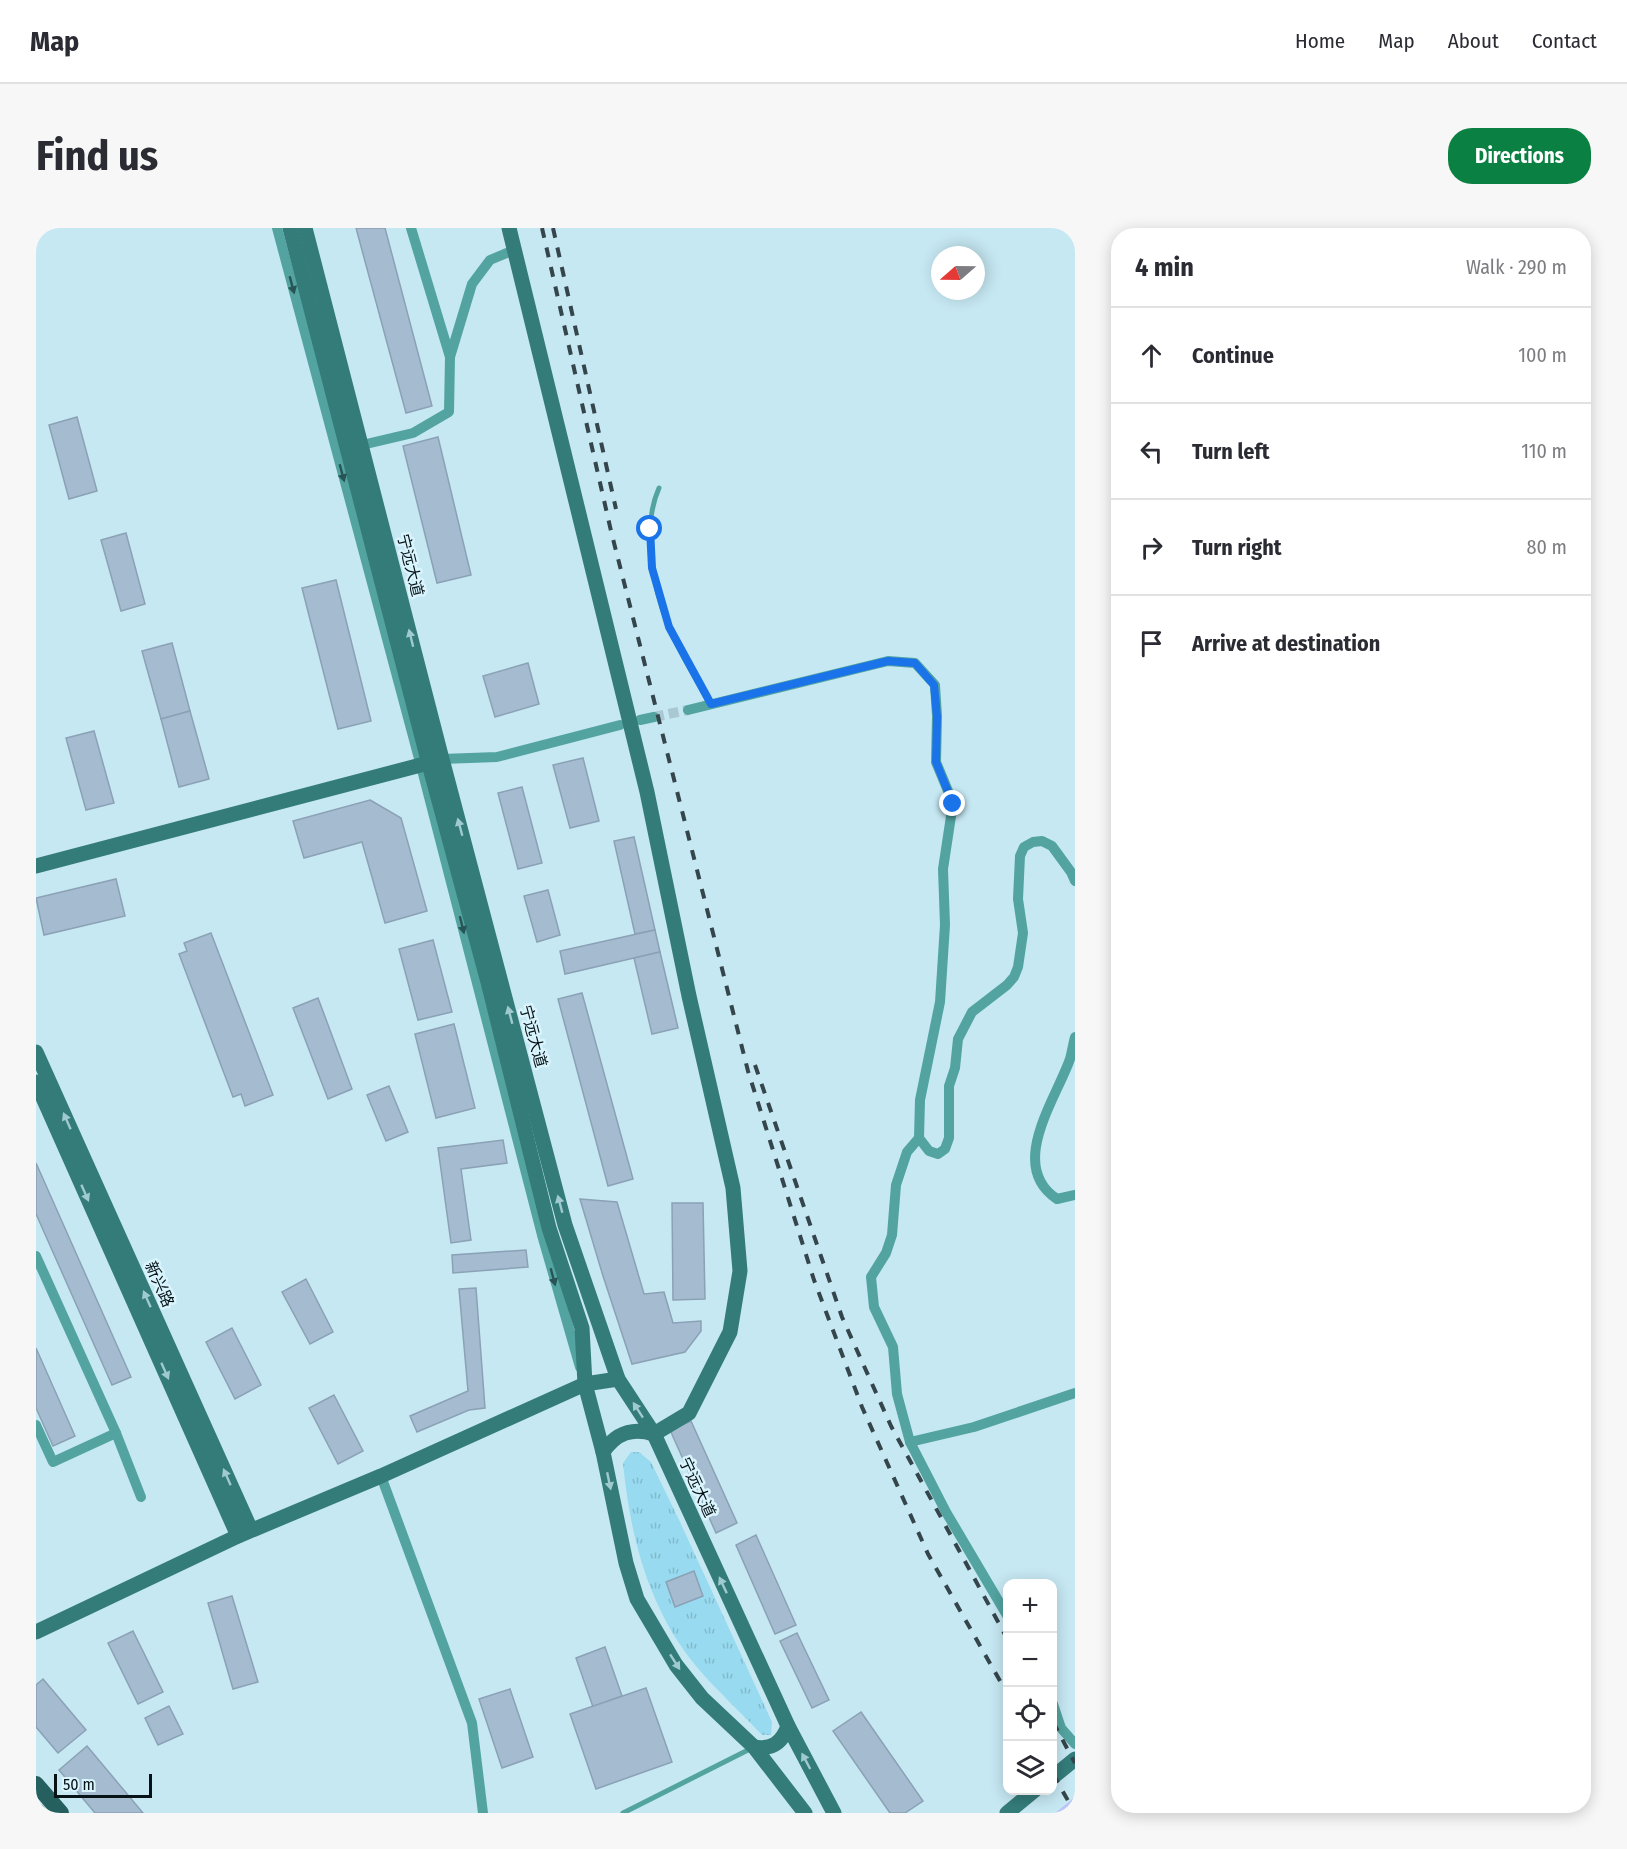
<!DOCTYPE html>
<meta charset="utf-8">
<style>
:root{--surface:#fff;--page:#f7f7f7;--text:#2b2b33;--muted:#7c7c81;--line:#e1e1e2;--accent:#0b8043}
body{margin:0;font-family:"Fira Sans Condensed","Noto Sans SC",sans-serif;background:var(--page);color:var(--text)}
.controls{position:absolute;right:18px;bottom:18px;display:grid;overflow:hidden;border-radius:12px;box-shadow:0 3px 15px #0003}
.controls button{width:54px;height:54px;display:grid;place-items:center;padding:0;border:0;border-bottom:2px solid var(--line);background:var(--surface);color:var(--text);font:30px sans-serif}
.compass{position:absolute;left:895px;top:18px;width:54px;height:54px;border-radius:50%;background:var(--surface);box-shadow:0 3px 15px #0003;rotate:250deg}
.scale{position:absolute;left:18px;bottom:15px;width:98px;box-sizing:border-box;padding-left:6px;border:3px solid #071317;border-top:0;font-size:16px;line-height:21px;white-space:nowrap;color:#071317;-webkit-text-stroke:4px #d9f4fd;paint-order:stroke}
.stop{position:absolute;width:18px;height:18px;margin:-14px;border:4px solid #1a73e8;border-radius:50%;background:#fff}
.stop.end{background:#1a73e8;border-color:#fff;box-shadow:0 2px 6px #0008}
.list{margin:0;padding:0;list-style:none}
h2{display:flex;justify-content:space-between;align-items:center;height:78px;margin:0;padding:0 24px;font-size:26px}
h2 small{font-size:20px;font-weight:400;color:var(--muted)}
.list li{display:grid;grid-template-columns:39px 1fr auto;gap:18px;align-items:center;box-sizing:border-box;height:96px;padding:0 24px;border-top:2px solid var(--line)}
.list b{display:block;font-size:22px;white-space:nowrap}
.list em{font-size:20px;font-style:normal;color:var(--muted)}
.icon{flex:none;width:33px;height:33px;fill:none;stroke:currentColor;stroke-width:2;stroke-linecap:round;stroke-linejoin:round}
.map{position:relative;flex:none;width:1039px;height:1585px;overflow:hidden;border-radius:24px}
header{display:flex;align-items:center;gap:36px;box-sizing:border-box;height:84px;padding:0 30px;background:var(--surface);border-bottom:2px solid var(--line)}
header strong{font-size:28px}
nav{display:flex;gap:33px;margin-inline-start:auto;font-size:21px}
.intro{display:flex;align-items:center;justify-content:space-between;box-sizing:border-box;height:144px;padding:0 36px}
h1{margin:0;font-size:42px}
.button{padding:15px 27px;border-radius:24px;background:var(--accent);color:#fff;font-size:21px;font-weight:700}
main{display:flex;gap:36px;padding:0 36px}
aside{flex:1;background:var(--surface);border-radius:24px;box-shadow:0 3px 15px #0003}
.map>svg:first-child{display:block}
</style>
<header>
<strong>Map</strong>
<nav><a>Home</a><a>Map</a><a>About</a><a>Contact</a></nav>
</header>
<div class="intro"><h1>Find us</h1><a class="button">Directions</a></div>
<main>
<div class="map">
<svg width="1039" height="1585" viewBox="0 0 1039 1585">
<defs>
<pattern id="park-tufts" width="24" height="20" patternUnits="userSpaceOnUse" patternTransform="scale(1.5)"><rect width="24" height="20" fill="#98daf0"/><path d="M3 7l-1-3M5 7V3M7 7l1-3M15 17l-1-3M17 17v-4M19 17l1-3" fill="none" stroke="#82bacd"/></pattern>
</defs>
<rect width="100%" height="100%" fill="#c6e8f3"/>
<!-- park -->
<path fill="url(#park-tufts)" d="M595,1224h8l12,10 29,60 92,200 -1,13h-9c-21,-23 -46,-45 -66,-69 -48,-58 -66,-131 -73,-203z"/>
<!-- water -->
<path fill="#b9c5f6" d="M1039,1569v16h-20z"/>
<!-- building -->
<g fill="#a5bbd0" stroke="#8ba1b5" stroke-width="1.5">
<path d="M320,0h29l47,178 -26,7z"/>
<path d="M41,189l20,74 -28,8 -20,-74z"/>
<path d="M402,209l33,138 -34,8 -34,-137z"/>
<path d="M90,305l19,71 -24,7 -20,-71z"/>
<path d="M300,352l35,141 -33,8 -36,-141z"/>
<path d="M136,415l18,68 -29,8 -19,-68z"/>
<path d="M492,435l11,41 -44,13 -12,-41z"/>
<path d="M154,483l19,68 -30,8 -18,-68z"/>
<path d="M58,503l20,72 -28,7 -20,-72z"/>
<path d="M547,530l16,63 -29,7 -17,-63z"/>
<path d="M486,559l20,76 -24,6 -20,-76z"/>
<path d="M334,572l31,18 26,93 -42,12 -23,-81 -58,16 -11,-37z"/>
<path d="M598,609l21,93 -20,4 -21,-93z"/>
<path d="M80,651l9,37 -81,19 -8,-37z"/>
<path d="M512,662l12,45 -23,7 -13,-46z"/>
<path d="M619,702l5,22 -95,22 -5,-23z"/>
<path d="M175,705l62,162 -28,11 -4,-12 -8,3 -54,-143 8,-3 -3,-8z"/>
<path d="M397,712l19,72 -34,8 -19,-71z"/>
<path d="M624,724l18,76 -26,6 -18,-76z"/>
<path d="M546,765l51,186 -25,7 -50,-187z"/>
<path d="M282,770l34,91 -24,10 -35,-91z"/>
<path d="M418,796l21,84 -39,10 -21,-84z"/>
<path d="M353,858l19,46 -22,9 -19,-46z"/>
<path d="M467,912l4,23 -46,6 10,71 -20,3 -13,-95z"/>
<path d="M0,935l95,214 -19,8 -76,-171z"/>
<path d="M544,971l37,3 27,92 20,-2 9,31 28,-2v10l-16,21 -53,12 -29,-88z"/>
<path d="M636,975h31l2,96 -32,1z"/>
<path d="M490,1022l2,17 -75,6 -1,-18z"/>
<path d="M270,1051l27,53 -23,12 -28,-52z"/>
<path d="M440,1060l9,120 -16,2 -52,22 -7,-16 58,-25 -9,-102z"/>
<path d="M196,1100l29,57 -26,14 -29,-57z"/>
<path d="M0,1120l39,88 -22,10 -17,-38z"/>
<path d="M298,1167l29,56 -25,13 -29,-56z"/>
<path d="M655,1193l46,102 -21,10 -46,-103z"/>
<path d="M720,1307l40,90 -21,9 -39,-89z"/>
<path d="M658,1343l9,25 -28,11 -9,-25z"/>
<path d="M196,1368l26,86 -25,7 -25,-86z"/>
<path d="M97,1403l30,61 -25,12 -30,-61z"/>
<path d="M761,1405l32,67 -17,8 -32,-67z"/>
<path d="M569,1419l17,49 -29,11 -17,-49z"/>
<path d="M7,1451l43,51 -28,23 -22,-26v-42z"/>
<path d="M610,1460l26,74 -76,27 -26,-75z"/>
<path d="M474,1461l23,68 -31,11 -23,-69z"/>
<path d="M133,1478l14,28 -25,11 -13,-27z"/>
<path d="M825,1484l62,89 -18,12h-15l-57,-82z"/>
<path d="M51,1518l56,67h-48l-36,-43z"/>
</g>
<g fill="none" stroke-linecap="round" stroke-linejoin="round">
<!-- street-tunnel -->
<path stroke="#a9c8d2" stroke-width="10" stroke-dasharray="10 5" stroke-linecap="butt" d="M618,489l34,-7"/>
<!-- lane -->
<g stroke="#53a4a1" stroke-width="5">
<path d="M623,260c-18,40 -6,100 10,139 11,27 27,52 42,77"/>
<path d="M587,1585l129,-65"/>
</g>
<!-- street -->
<g stroke="#53a4a1" stroke-width="10">
<path d="M241,0l144,538 121,469 38,132"/>
<path d="M414,129l22,-73 18,-24 24,-10"/>
<path d="M326,217l51,-12 36,-21 1,-55 -39,-129"/>
<path d="M652,482l200,-49 27,2 20,22 2,31 -1,46 17,41 -10,66 2,56 -5,77 -20,98 -1,38 10,13 9,3 7,-5 4,-11v-52l6,-18 3,-29 14,-27 35,-27 7,-8 4,-10 5,-34 -5,-34 2,-43 4,-9 9,-5 9,-1 10,5 19,26 4,9"/>
<path d="M604,492l14,-3"/>
<path d="M406,531l55,-2 123,-32"/>
<path d="M1039,809c-2,7 -3,15 -5,22 -14,40 -63,107 -13,140l18,-4"/>
<path d="M883,910l-12,14 -11,33 -4,50 -6,18 -15,24 3,30 19,40 4,47 13,48 36,70 62,105"/>
<path d="M0,1028l80,177 25,64"/>
<path d="M0,1197l17,37 63,-29"/>
<path d="M874,1214l64,-15 101,-34"/>
<path d="M345,1248l91,247 11,90"/>
<path d="M1017,1476l8,24 14,16"/>
</g>
<!-- secondary -->
<g stroke="#347c7a" stroke-width="15">
<path d="M254,0l139,536 59,218 61,246 33,100 3,56 18,68 23,111 11,36 39,66 26,33 52,49 51,66"/>
<path d="M269,0l137,531 123,466 53,154 36,55 134,292 46,87"/>
<path d="M473,0l138,564 42,204 44,192 7,83 -10,61 -41,81 -35,21c-22,-7 -38,-1 -51,18"/>
<path d="M0,638l400,-105"/>
<path d="M0,824l215,478"/>
<path d="M0,854l202,454"/>
<path d="M0,1404l202,-96 143,-60 204,-92 33,-5"/>
<path d="M718,1519c17,3 28,-4 34,-21"/>
<path d="M1017,1549l22,-18"/>
<path d="M971,1585l28,-23"/>
</g>
<!-- primary -->
<g stroke="#26605e" stroke-width="16">
<path d="M0,1556l25,29"/>
<path d="M0,1582l3,3"/>
</g>
<!-- rail -->
<g stroke="#34454b" stroke-width="4" stroke-dasharray="10 10" stroke-linecap="butt">
<path d="M506,0l69,303 137,540 66,209 48,127 66,147 80,141"/>
<path d="M517,0l63,281"/>
<path d="M719,837l87,252 49,109 117,214"/>
<path d="M1017,1494l22,41"/>
<path d="M1017,1546l22,39"/>
</g>
</g>
<!-- one-way arrows -->
<defs><path id="oneway-solid" d="M-6-.8H1V-3.2L6.5 0L1 3.2V.8H-6Z" transform="scale(1.5)"/></defs>
<g fill="#295455">
<use href="#oneway-solid" transform="translate(256 57) rotate(75)"/>
<use href="#oneway-solid" transform="translate(306 245) rotate(75)"/>
<use href="#oneway-solid" transform="translate(426 697) rotate(76)"/>
<use href="#oneway-solid" transform="translate(517 1049) rotate(75)"/>
</g>
<g fill="#9fcacf">
<use href="#oneway-solid" transform="translate(375 410) rotate(-104)"/>
<use href="#oneway-solid" transform="translate(424 599) rotate(-105)"/>
<use href="#oneway-solid" transform="translate(474 787) rotate(-105)"/>
<use href="#oneway-solid" transform="translate(31 893) rotate(-114)"/>
<use href="#oneway-solid" transform="translate(49 965) rotate(66)"/>
<use href="#oneway-solid" transform="translate(524 976) rotate(-105)"/>
<use href="#oneway-solid" transform="translate(111 1071) rotate(-114)"/>
<use href="#oneway-solid" transform="translate(129 1143) rotate(66)"/>
<use href="#oneway-solid" transform="translate(602 1182) rotate(-123)"/>
<use href="#oneway-solid" transform="translate(191 1249) rotate(-114)"/>
<use href="#oneway-solid" transform="translate(573 1253) rotate(78)"/>
<use href="#oneway-solid" transform="translate(687 1357) rotate(-115)"/>
<use href="#oneway-solid" transform="translate(639 1434) rotate(57)"/>
<use href="#oneway-solid" transform="translate(770 1533) rotate(-118)"/>
</g>
<g fill="none" stroke-linecap="round" stroke-linejoin="round">
<!-- route -->
<path stroke="#1a73e8" stroke-width="8" d="M614,301l2,39 17,59 42,77 177,-43 27,2 19,22 3,32 -1,45 17,42"/>
</g>
<g text-anchor="middle" stroke-width="5" stroke-linejoin="round" paint-order="stroke">
<!-- street labels -->
<g font-size="16" fill="#071317" stroke="#d9f4fd">
<text transform="translate(375 337) rotate(76)" y="6">宁远大道</text>
<text transform="translate(498 808) rotate(75)" y="6">宁远大道</text>
<text transform="translate(124 1056) rotate(66)" y="6">新兴路</text>
<text transform="translate(662 1259) rotate(65)" y="6">宁远大道</text>
</g>
</g>
</svg>
<div class="controls">
<button>+</button>
<button>−</button>
<button><svg class="icon" aria-label="locate" viewBox="0 0 24 24"><circle cx="12" cy="12" r="6"/><path d="M12 2v4M12 18v4M2 12h4M18 12h4"/></svg></button>
<button><svg class="icon" aria-label="layers" viewBox="0 0 24 24"><path d="M12 4l9 5-9 5-9-5zM3 14l9 5 9-5"/></svg></button>
</div>
<svg class="compass" viewBox="-18 -18 36 36"><path d="M0-13l5 13h-10z" fill="#e53935"/><path d="M0 13l5-13h-10z" fill="#7c7c81"/></svg>
<div class="scale">50 m</div>
<div class="stop" style="left:614px;top:301px"></div>
<div class="stop end" style="left:917px;top:576px"></div>
</div>
<aside>
<h2>4 min<small>Walk · 290 m</small></h2>
<ul class="list">
<li><svg class="icon" aria-label="ahead" viewBox="0 0 24 24"><path d="M12 20V5M6 11l6-6 6 6"/></svg><div><b>Continue</b></div><em>100 m</em></li>
<li><svg class="icon" aria-label="left" viewBox="0 0 24 24"><path d="M17 20v-9H6M10 6l-5 5 5 5"/></svg><div><b>Turn left</b></div><em>110 m</em></li>
<li><svg class="icon" aria-label="right" viewBox="0 0 24 24"><path d="M7 20v-9h11M14 6l5 5-5 5"/></svg><div><b>Turn right</b></div><em>80 m</em></li>
<li><svg class="icon" aria-label="arrive" viewBox="0 0 24 24"><path d="M6 21V4h12l-3 4 3 4H6"/></svg><div><b>Arrive at destination</b></div></li>
</ul>
</aside>
</main>
